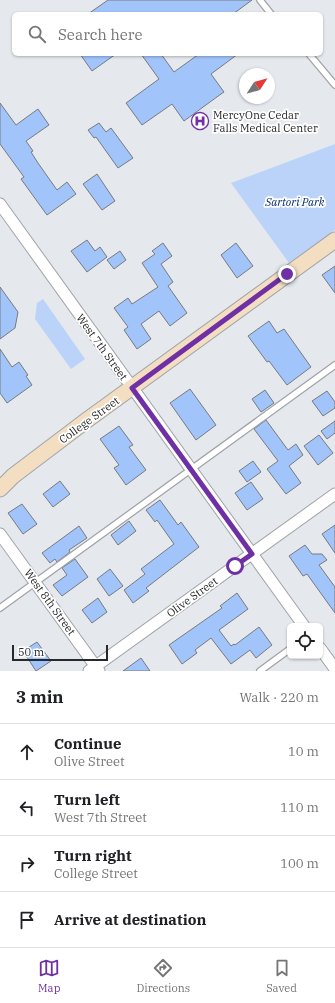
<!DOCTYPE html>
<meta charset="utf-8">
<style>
:root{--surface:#fff;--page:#f6f6f6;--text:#202124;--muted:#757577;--line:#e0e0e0;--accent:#6f30a5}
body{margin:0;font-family:"IBM Plex Serif",serif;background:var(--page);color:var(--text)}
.controls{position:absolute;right:12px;bottom:12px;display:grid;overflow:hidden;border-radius:6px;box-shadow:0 1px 3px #0004}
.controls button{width:36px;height:36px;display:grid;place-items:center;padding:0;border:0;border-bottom:1px solid var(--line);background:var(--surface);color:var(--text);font:20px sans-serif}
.compass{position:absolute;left:239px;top:68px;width:36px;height:36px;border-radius:50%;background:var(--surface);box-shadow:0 1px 3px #0004;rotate:54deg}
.scale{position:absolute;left:12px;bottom:10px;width:96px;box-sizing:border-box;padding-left:4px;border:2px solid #28292b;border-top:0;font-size:11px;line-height:14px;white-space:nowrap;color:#28292b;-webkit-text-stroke:3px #fff;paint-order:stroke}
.stop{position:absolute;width:12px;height:12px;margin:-9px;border:3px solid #6f30a5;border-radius:50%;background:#fff}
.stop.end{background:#6f30a5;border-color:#fff;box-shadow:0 1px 4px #0008}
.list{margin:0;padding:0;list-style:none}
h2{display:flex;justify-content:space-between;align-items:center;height:52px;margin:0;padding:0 16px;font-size:17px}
h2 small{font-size:13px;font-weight:400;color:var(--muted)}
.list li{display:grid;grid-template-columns:26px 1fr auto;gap:12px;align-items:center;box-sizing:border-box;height:56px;padding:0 16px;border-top:1px solid var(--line)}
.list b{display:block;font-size:15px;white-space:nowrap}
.list p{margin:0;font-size:13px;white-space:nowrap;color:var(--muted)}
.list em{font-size:13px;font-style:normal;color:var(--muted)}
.icon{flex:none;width:22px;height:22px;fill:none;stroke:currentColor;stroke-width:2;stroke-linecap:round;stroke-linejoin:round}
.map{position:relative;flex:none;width:335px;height:671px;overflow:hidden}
.search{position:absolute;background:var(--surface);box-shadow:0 1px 3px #0004;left:12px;right:12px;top:12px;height:44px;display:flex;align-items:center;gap:10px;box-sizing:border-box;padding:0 14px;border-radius:6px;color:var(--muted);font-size:15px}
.sheet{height:276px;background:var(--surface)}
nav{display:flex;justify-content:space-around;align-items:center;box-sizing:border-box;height:56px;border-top:1px solid var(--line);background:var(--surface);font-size:11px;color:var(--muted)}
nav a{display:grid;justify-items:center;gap:2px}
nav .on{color:var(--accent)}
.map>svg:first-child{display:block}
</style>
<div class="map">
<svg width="335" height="671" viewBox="0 0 335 671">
<rect width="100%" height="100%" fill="#e5e8ed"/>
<!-- green -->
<g fill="#bbd3f9">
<path d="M335,144v86l-46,33 -58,-80z"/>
<path d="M43,299l42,60 -14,10 -36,-50 2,-16z"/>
</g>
<!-- building -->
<g fill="#a1c4fa" stroke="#787a7f">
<path d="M108,0h144l-19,14h-145z"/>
<path d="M80,54h36l-24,17z"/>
<path d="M141,54h20l13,18 25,-18h39l-27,20 13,18 -3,2 -37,27 -12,-17 -30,21 -16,-22 33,-24z"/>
<path d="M0,103l16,22 22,-16 11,16 -23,16 7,10 -2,1 7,11 19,27 10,-8 9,12 -29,21 -26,-36 3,-2 -24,-33z"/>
<path d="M99,123l7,9 5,-4 22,30 -15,10 -22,-31 -2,1 -6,-8z"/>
<path d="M97,174l18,27 -13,9 -19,-26z"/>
<path d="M87,240l8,11 5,-4 7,10 -20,15 -16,-21z"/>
<path d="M163,243l9,13 -11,8 12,18 -5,4 19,27 -17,13 -11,-15 -18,13 10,15 -14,10 -13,-19 4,-3 -14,-19 14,-10 4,6 26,-17 -16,-24 13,-9 -3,-3z"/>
<path d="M236,243l17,23 -16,12 -16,-23z"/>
<path d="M120,251l6,9 -12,9 -7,-9z"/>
<path d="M335,266v27l-13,-18z"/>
<path d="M0,287l18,25 -3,16 -15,11z"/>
<path d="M269,321l8,12 7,-4 27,38 -24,18 -18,-24 -2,1 -19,-26z"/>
<path d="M0,349l12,18 7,-5 9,13 -2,1 6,9 -25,18 -7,-10z"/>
<path d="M190,389l26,36 -20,15 -26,-37z"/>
<path d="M265,390l9,13 -13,9 -9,-13z"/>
<path d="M327,391l8,11v6l-12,8 -11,-15z"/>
<path d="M266,420l22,30 8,-6 7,11 -14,11 12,17 -15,11 -19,-25 11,-8 -24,-32z"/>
<path d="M335,421v12l-8,6 -6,-8z"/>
<path d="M119,426l14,19 -4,2 17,23 -20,15 -12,-17 5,-3 -19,-26z"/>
<path d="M319,435l14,18 -15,12 -14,-19z"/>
<path d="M253,461l8,11 -14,10 -8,-11z"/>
<path d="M60,481l10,13 -17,13 -10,-13z"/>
<path d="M251,482l12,17 -16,11 -12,-17z"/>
<path d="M160,500l18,25 3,-3 18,25 -53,41 3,3 -16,12 -9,-13 21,-16 -4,-5 33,-25 -17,-24 -2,2 -9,-12z"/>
<path d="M22,504l15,20 -14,10 -15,-21z"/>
<path d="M129,521l7,10 -18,14 -7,-10z"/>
<path d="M335,525v28l-13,-19z"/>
<path d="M79,526l8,12 -18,12 1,2 -13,10 -2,-3 -5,4 -8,-10z"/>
<path d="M305,545l7,9h10l5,6 -8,5 16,22v26l-28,-39 -4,2 -14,-20z"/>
<path d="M75,559l13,18 -26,19 -9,-11 14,-10 -5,-7z"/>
<path d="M110,569l13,17 -14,10 -12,-17z"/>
<path d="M237,593l11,16 -29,21 12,16 3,-2 1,1 24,-18 13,18 -16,13 -6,-8 -19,14 -20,-26 -16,12 2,3 -15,11 -13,-19 53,-37 -2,-2z"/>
<path d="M98,598l9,14 -15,11 -10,-13z"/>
<path d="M37,642l14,19 -15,10 -13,-20z"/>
<path d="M141,658l9,13h-27z"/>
</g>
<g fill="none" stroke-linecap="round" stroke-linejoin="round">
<!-- lane casing -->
<g stroke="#a0a3a7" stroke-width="8">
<g id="lane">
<path d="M260,0l11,14"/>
<path d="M309,54l26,31"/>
<path d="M0,608l335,-243"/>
<path d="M260,671l30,-22"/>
</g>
</g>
<!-- street casing -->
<g stroke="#a0a3a7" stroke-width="13">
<g id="street">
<path d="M0,204l304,422"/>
<path d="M0,534l99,137"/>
<path d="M320,648l15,21"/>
<path d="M89,671l246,-177"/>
</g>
</g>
<!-- secondary casing -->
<g stroke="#a0a3a7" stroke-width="17">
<path id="secondary" d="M0,489l13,-13 74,-56 248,-180"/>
</g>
<!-- lane -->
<use href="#lane" stroke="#fff" stroke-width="5.5"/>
<!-- street -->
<use href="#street" stroke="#fff" stroke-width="11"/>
<!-- secondary -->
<use href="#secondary" stroke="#f3dec2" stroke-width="15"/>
</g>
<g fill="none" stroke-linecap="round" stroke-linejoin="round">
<!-- route -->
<path stroke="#6f30a5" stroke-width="5" d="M235,566l17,-12 -120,-166 155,-114"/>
</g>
<!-- icons -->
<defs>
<g id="hospital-ring" transform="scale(0.9)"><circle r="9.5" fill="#fff" stroke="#6f30a5" stroke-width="1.5"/><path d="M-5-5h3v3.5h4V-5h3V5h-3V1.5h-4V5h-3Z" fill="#6f30a5"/></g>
</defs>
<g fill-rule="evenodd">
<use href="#hospital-ring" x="200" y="121"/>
</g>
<g text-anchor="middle" stroke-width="3.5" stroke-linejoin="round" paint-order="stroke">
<!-- poi labels -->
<g font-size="11" fill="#28292b" stroke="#fff" text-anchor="start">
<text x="213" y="119">MercyOne Cedar<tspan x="213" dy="13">Falls Medical Center</tspan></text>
</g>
<!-- park labels -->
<g font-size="11" font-style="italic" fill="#012b68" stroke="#fff">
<text x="295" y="206">Sartori Park</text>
</g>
<!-- street labels -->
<g font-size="11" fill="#28292b" stroke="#fff">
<text transform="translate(102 347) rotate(54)" y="4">West 7th Street</text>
<text transform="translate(89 420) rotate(-36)" y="4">College Street</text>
<text transform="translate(192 597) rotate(-36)" y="4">Olive Street</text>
<text transform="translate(50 602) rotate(54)" y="4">West 8th Street</text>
</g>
</g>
</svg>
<div class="controls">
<button><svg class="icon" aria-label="locate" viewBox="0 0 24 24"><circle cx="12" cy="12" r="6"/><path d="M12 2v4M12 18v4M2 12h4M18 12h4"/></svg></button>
</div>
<svg class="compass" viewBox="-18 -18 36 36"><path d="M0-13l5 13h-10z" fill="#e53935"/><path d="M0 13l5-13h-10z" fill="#757577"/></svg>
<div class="scale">50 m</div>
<div class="stop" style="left:235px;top:566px"></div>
<div class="stop end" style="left:287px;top:274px"></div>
<div class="search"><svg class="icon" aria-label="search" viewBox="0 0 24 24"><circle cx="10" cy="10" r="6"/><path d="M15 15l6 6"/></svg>Search here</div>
</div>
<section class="sheet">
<h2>3 min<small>Walk · 220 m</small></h2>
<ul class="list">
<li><svg class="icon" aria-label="ahead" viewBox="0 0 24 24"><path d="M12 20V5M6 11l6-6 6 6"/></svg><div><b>Continue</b><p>Olive Street</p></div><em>10 m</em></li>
<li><svg class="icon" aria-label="left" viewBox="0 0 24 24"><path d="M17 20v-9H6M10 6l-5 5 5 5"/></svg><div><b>Turn left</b><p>West 7th Street</p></div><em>110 m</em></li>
<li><svg class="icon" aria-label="right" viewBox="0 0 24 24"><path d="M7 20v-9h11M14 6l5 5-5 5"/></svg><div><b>Turn right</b><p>College Street</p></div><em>100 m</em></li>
<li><svg class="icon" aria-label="arrive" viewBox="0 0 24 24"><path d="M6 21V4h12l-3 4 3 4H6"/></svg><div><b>Arrive at destination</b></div></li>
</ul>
</section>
<nav>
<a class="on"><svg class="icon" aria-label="map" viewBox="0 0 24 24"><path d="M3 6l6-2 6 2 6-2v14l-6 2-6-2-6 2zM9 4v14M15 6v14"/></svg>Map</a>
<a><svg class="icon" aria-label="directions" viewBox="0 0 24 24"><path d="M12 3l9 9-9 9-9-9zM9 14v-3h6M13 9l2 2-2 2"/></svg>Directions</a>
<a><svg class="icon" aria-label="saved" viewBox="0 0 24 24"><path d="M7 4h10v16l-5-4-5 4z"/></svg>Saved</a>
</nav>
